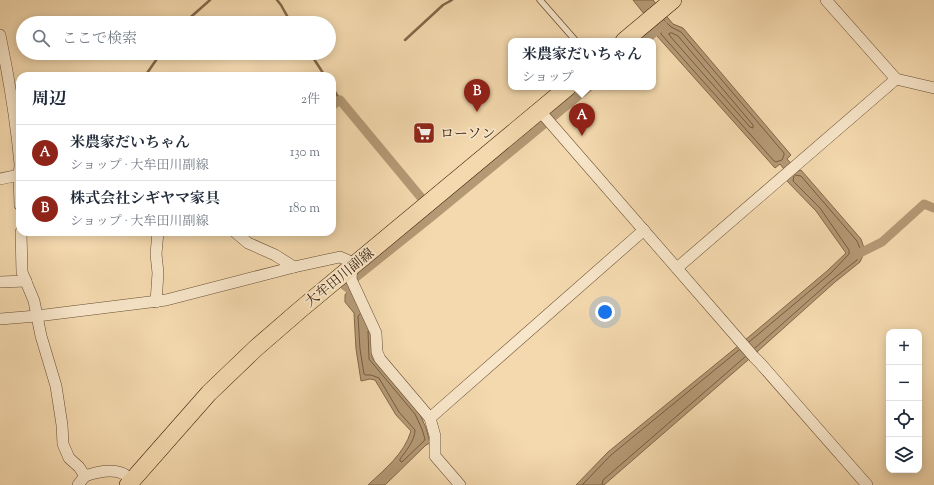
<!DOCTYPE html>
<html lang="ja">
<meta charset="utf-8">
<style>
:root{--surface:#fff;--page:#f2f2f3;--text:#1f2937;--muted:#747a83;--line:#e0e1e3;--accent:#8f2418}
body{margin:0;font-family:"Sorts Mill Goudy","Noto Serif JP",serif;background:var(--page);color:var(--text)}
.controls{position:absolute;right:12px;bottom:12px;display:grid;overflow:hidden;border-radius:8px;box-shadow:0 2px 10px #0003}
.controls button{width:36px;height:36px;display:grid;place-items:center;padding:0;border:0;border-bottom:1px solid var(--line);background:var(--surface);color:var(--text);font:20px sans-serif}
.you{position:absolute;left:605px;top:312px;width:14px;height:14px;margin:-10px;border:3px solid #fff;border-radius:50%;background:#1a73e8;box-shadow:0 0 0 6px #1a73e833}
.badge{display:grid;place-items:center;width:26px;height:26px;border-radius:50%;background:var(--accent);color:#fff;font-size:13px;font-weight:700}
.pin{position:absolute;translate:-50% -33px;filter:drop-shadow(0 1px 2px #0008)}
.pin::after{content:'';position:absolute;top:21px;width:14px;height:12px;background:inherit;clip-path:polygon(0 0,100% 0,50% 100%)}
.popup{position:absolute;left:508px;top:38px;width:148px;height:52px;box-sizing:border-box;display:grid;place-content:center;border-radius:8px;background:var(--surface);filter:drop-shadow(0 1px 3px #0005);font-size:13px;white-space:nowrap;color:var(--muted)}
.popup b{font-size:15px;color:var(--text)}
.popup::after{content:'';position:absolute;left:50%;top:100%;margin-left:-8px;border:8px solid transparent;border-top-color:var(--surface)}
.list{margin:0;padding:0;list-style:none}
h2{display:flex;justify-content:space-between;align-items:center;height:52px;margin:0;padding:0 16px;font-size:17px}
h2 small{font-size:13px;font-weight:400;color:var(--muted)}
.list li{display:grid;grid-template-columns:26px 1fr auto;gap:12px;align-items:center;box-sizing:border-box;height:56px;padding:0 16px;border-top:1px solid var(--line)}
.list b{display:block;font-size:15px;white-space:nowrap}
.list p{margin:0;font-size:13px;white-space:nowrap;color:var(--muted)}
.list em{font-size:13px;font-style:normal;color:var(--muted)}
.icon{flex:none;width:22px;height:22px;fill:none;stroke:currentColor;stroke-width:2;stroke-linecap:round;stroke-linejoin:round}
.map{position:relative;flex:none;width:934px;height:485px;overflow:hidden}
.search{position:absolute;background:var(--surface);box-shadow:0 2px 10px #0003;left:16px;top:16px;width:320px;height:44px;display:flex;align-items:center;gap:10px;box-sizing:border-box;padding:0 14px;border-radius:22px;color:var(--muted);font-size:15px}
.panel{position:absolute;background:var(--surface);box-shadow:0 2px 10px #0003;left:16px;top:72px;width:320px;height:164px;border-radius:12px}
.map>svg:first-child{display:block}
</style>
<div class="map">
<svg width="934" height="485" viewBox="0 0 934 485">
<rect width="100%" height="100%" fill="#f4d9ae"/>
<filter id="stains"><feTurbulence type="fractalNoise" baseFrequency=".005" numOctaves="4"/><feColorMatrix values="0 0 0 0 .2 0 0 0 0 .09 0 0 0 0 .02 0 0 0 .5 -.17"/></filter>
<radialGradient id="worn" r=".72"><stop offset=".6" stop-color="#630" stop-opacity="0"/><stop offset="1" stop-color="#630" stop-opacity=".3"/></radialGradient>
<!-- water -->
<g fill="#b49975" stroke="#826849">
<path d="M633,0h20l20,24 10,4 108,127 -4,4 11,12 3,-1 60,69 4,12 -5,11 -25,20 -87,78 -144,125h-28l32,-33 130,-106 89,-75 19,-18 -30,-42 -30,-31 4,-3 -10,-13 -5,4 -118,-132 -2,-4 1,-3z"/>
<path d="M352,286l20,44v28l47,54 7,16 4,15 -4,2 -41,40h-17c17,-16 36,-31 43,-54l-15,-16 -21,-35 -5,-1 -9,2 -5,-32 -2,-36 -9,-11v-7l4,-6z"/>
</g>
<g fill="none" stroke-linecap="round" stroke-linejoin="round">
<!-- shore -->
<g stroke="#765c3e" stroke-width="1">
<path d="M658,25l2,3 1,6 113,127 2,1 6,-2 2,-5v-2l-103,-121 -10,-5 -7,-7"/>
<path d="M672,33l6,3 75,89v3l-3,-1 -80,-91 -1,-2z"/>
<path d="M360,314l-2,2 2,33 4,25 2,1h5l8,3 20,34 16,18c0,10 -9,21 -15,29v2l2,1 22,-21 1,-2 -3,-10 -7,-15 -46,-55 -1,-28"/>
<path d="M749,342l81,-68 19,-20v-4l-29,-42 -27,-27 1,-5"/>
<path d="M755,348l78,-69 24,-19 4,-9 -4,-10 -56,-65 -6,-1"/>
<path d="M582,485l29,-30 128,-105"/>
<path d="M602,485l1,-5 142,-123"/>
</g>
<!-- stream -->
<g stroke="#826849" stroke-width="2.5">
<path d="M277,0l4,5 10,18"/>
<path d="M184,23l26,-23"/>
<path d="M405,40l38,-35 9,-5"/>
<path d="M310,53l15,23"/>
<path d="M145,76l16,-23"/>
<path d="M332,87l8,13"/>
</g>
<!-- canal -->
<g stroke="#b49975" stroke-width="9">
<path d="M644,41l19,-16"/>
<path d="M332,106l8,-6 89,107"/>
<path d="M856,255l26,-13 42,-38 10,4"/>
<path d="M349,289l-4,-3 90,-72 154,-127"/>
</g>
<!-- lane casing -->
<g stroke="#664d31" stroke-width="7">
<path id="lane" d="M540,0l36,41"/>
</g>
<!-- street casing -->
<g stroke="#664d31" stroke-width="12">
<g id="street">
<path d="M826,0l70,79 38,9"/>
<path d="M0,35c9,43 16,86 20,129"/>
<path d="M540,111l214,246 6,6 107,122"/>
<path d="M20,166l-1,9 1,30"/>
<path d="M0,179l19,-4"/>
<path d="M21,232l1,40 12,29 7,35 15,50 6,39 1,19 6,14 10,9 6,9 -7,9"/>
<path d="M235,232l13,11 27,12 19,12"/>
<path d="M677,268l219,-189"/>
<path d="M0,282l26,-1"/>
<path d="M156,302l2,-29 -2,-19 2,-22"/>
<path d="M0,319l37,-3 129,-16 128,-33 46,-10 7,3 5,6 -1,13 25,54 1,19 3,7 50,59 5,18v20l25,29"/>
<path d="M430,418l214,-188"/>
<path d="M85,476c12,-4 27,-8 39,-2 3,2 5,4 8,6"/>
</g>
</g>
<!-- primary casing -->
<g stroke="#371e07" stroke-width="18">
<g id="primary">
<path d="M624,41l49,-41"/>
<path d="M128,485l81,-92 47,-45 45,-39 267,-222"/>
</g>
</g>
<!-- lane -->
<use href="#lane" stroke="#f8e6ca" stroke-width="5.5"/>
<!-- street -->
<use href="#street" stroke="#f8e6ca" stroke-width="11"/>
<!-- primary -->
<use href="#primary" stroke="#f4d9ae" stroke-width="17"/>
</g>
<!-- icons -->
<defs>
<g id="supermarket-square" transform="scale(1.15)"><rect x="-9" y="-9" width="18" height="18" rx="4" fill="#8f2418" stroke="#f8e6ca"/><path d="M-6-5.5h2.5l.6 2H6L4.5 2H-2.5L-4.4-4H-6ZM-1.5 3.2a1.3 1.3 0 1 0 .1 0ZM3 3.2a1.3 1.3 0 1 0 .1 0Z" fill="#fff"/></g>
</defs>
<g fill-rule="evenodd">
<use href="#supermarket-square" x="424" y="133"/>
</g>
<g text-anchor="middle" stroke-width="3.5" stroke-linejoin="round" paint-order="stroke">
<!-- poi labels -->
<g font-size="14" fill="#371e07" stroke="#f8e6ca" text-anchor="start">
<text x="440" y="138">ローソン</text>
</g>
<!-- street labels -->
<g font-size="14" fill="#371e07" stroke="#f8e6ca">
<text transform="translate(339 277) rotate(-39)" y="5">大牟田川副線</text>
</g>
</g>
<rect width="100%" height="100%" filter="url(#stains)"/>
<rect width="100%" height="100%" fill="url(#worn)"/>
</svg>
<div class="controls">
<button>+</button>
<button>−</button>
<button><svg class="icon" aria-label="locate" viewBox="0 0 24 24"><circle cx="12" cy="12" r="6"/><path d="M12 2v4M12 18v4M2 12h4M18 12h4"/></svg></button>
<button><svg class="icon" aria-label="layers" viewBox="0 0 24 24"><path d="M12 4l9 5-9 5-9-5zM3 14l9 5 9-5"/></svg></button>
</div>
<div class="you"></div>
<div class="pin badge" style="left:582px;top:136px">A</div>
<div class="popup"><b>米農家だいちゃん</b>ショップ</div>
<div class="pin badge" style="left:477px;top:112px">B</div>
<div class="search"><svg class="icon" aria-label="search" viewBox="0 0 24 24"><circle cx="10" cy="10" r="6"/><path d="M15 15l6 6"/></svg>ここで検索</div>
<section class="panel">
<h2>周辺<small>2件</small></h2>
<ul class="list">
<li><span class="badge">A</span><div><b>米農家だいちゃん</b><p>ショップ · 大牟田川副線</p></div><em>130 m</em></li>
<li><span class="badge">B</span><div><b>株式会社シギヤマ家具</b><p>ショップ · 大牟田川副線</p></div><em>180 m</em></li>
</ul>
</section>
</div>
